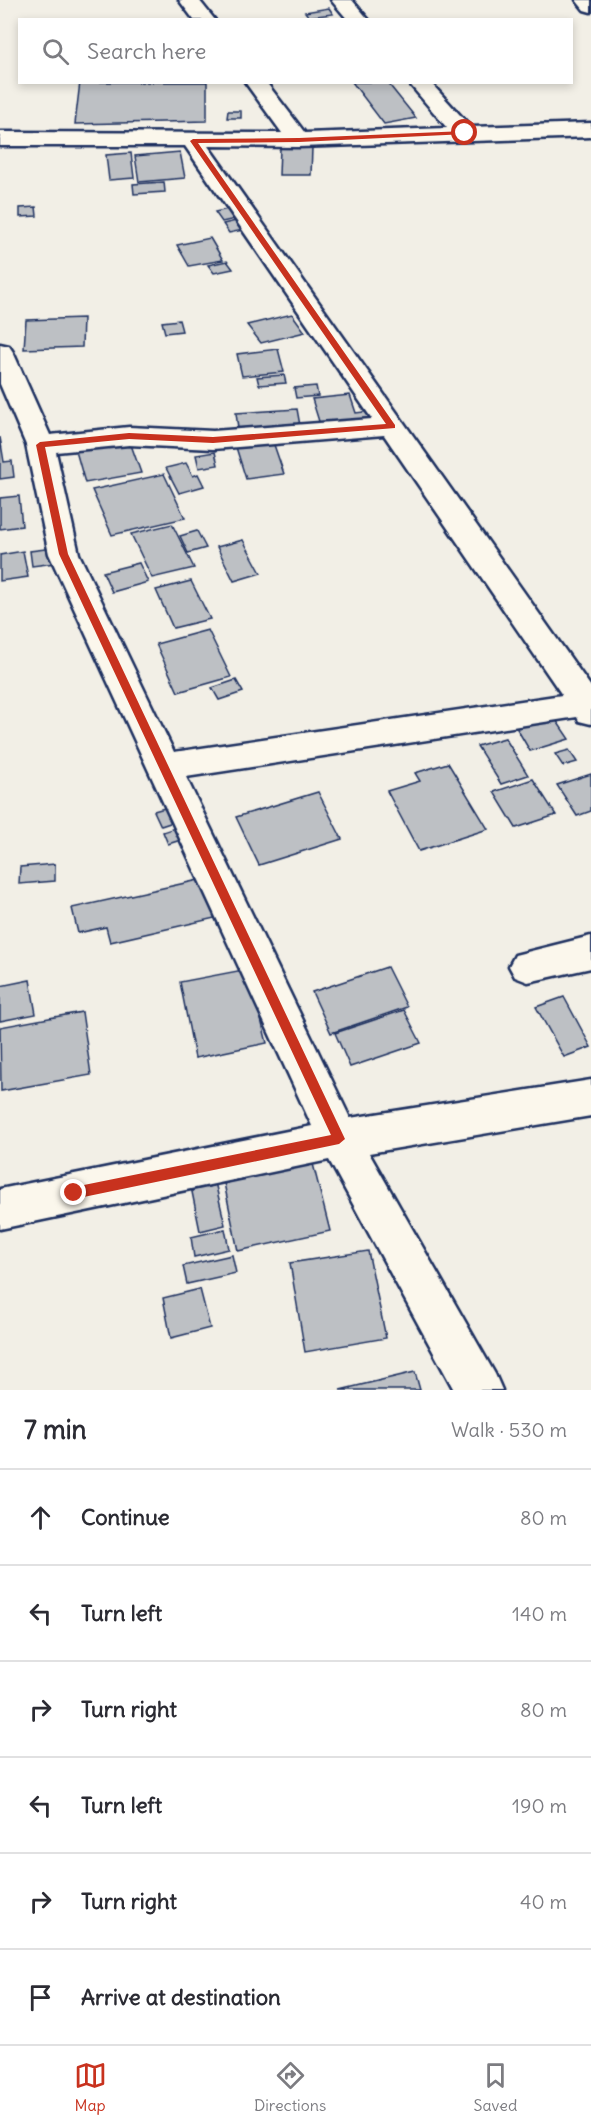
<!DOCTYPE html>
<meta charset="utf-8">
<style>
:root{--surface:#fff;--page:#f7f7f7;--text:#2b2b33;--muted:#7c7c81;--line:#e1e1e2;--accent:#c8321e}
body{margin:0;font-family:Delius,sans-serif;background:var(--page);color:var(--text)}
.stop{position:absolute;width:18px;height:18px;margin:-14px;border:4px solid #c8321e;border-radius:50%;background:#fff}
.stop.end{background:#c8321e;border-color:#fff;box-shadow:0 2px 6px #0008}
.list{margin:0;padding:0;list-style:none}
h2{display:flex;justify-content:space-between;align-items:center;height:78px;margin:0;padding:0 24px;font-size:26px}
h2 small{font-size:20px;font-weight:400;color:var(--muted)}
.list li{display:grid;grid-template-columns:39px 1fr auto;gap:18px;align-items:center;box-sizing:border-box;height:96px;padding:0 24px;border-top:2px solid var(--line)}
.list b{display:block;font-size:22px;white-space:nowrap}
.list em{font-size:20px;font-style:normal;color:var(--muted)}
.icon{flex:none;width:33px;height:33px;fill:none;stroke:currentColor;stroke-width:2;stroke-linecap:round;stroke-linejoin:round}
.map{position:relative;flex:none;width:591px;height:1390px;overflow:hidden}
.search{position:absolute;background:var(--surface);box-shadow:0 3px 9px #0003;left:18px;right:18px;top:18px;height:66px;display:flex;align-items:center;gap:15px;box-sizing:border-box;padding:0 21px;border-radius:0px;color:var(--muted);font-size:22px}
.sheet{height:654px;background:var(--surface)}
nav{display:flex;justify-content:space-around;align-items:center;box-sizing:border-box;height:84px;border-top:2px solid var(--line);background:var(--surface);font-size:16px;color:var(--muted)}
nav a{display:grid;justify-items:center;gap:3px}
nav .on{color:var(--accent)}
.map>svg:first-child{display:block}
</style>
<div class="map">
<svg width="591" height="1390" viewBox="0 0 591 1390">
<rect width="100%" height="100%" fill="#f2efe6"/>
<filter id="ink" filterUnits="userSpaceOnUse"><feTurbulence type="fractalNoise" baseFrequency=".0167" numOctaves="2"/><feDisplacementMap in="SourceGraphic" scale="12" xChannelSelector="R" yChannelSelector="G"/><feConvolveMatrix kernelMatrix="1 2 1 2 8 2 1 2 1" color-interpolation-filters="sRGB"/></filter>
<g filter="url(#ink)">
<!-- building -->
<g fill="#bdc0c4" stroke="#1b2f5e" stroke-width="1.5">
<path d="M329,8l4,6 -24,3 -4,-5z"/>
<path d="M80,82h127v39l-132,3z"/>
<path d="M352,82h35l29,36 -32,6z"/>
<path d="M228,111h13v7h-14z"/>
<path d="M280,148h32l-1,27h-32z"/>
<path d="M180,152l5,26 -46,4 -4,-26z"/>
<path d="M131,153l3,25 -25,2 -3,-25z"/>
<path d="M164,182l1,10 -31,2 -1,-10z"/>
<path d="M36,207l1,9 -17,1v-9z"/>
<path d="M228,209l7,10 -13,3 -7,-10z"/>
<path d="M236,221l7,9 -14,3 -6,-9z"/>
<path d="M210,238l13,22 -34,6 -12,-21z"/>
<path d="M227,261l6,8 -19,4 -6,-8z"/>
<path d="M292,314l13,18 -44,11 -14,-18z"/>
<path d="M83,318l-1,29 -58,2 2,-29z"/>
<path d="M179,320l3,11 -17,2 -3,-11z"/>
<path d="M278,349l6,23 -42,4 -5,-22z"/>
<path d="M284,375l2,8 -27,2 -2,-8z"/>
<path d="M316,386l2,10 -22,2 -2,-10z"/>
<path d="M350,395l6,18 15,-2 3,10 -52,10 -10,-32z"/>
<path d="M297,409l4,22 -62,5 -3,-23z"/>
<path d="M0,437l4,25 8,-1 2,16 -14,2z"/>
<path d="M272,439l12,35 -38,5 -11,-35z"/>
<path d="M130,442l11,31 -56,10 -9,-32z"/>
<path d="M215,452l3,13 -19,3 -3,-13z"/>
<path d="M186,463l7,13 5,-2 6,12 -25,7 -13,-25z"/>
<path d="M164,474l21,44 -73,17 -20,-45z"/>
<path d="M19,496l3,30 -22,3v-31z"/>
<path d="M172,524l22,44 -42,10 -21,-44z"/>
<path d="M197,531l9,17 -18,5 -8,-17z"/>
<path d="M243,540l18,33 -27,8 -17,-34z"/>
<path d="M53,548l2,15 -23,3 -2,-15z"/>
<path d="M23,551l5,26 -28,4v-26z"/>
<path d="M139,563l9,19 -36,10 -9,-20z"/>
<path d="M191,581l19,38 -37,9 -17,-38z"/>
<path d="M208,630l23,47 -53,15 -22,-48z"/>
<path d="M236,680l7,12 -24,8 -7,-12z"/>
<path d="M550,711l19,28 -39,12 -17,-29z"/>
<path d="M505,738l23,37 -27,9 -24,-38z"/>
<path d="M569,750l8,12 -14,4 -8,-12z"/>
<path d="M448,763l40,66 -69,22 -32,-60 33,-10 -5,-8z"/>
<path d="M591,774v37l-14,5 -20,-31z"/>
<path d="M533,779l23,36 -40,13 -22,-36z"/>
<path d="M318,792l24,47 -83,26 -23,-48z"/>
<path d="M172,806l7,14 -18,6 -7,-15z"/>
<path d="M181,826l6,12 -19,6 -5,-12z"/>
<path d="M55,864v17l-36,3 1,-17z"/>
<path d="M208,878l11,39 -109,25 -4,-15 -28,6 -6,-25z"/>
<path d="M387,967l20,40 -76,26 -19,-41z"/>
<path d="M248,969l19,74 -72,15 -15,-76z"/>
<path d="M30,980l6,34 -36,7v-35z"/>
<path d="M564,997l27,50 -27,10 -28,-50z"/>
<path d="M404,1010l17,33 -71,24 -15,-34z"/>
<path d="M82,1012l9,63 -90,16 -1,-64z"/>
<path d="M312,1160l18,71 -92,20 -15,-73z"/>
<path d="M215,1182l10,43 -25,6 -9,-44z"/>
<path d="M225,1229l4,20 -35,8 -3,-20z"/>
<path d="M368,1251l18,87 -81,14 -15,-89z"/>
<path d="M232,1255l4,18 -49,11 -4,-18z"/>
<path d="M200,1289l10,39 -39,10 -8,-40z"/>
<path d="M415,1372l5,18h-80z"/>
</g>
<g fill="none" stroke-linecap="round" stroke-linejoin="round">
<!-- minor casing -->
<g stroke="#1b2f5e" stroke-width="5">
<g id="minor">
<path d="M179,0h20l16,20h-21z"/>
<path d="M331,0h21l17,20h-21z"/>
<path d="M576,0h15v12l-7,-2z"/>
<path d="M245,82h21l39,51 142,-5 -39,-46h22l41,45 120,-4v14l-292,10 -91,-1 383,541v37l-12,-3 -2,-4 -391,60 164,341 241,-38v36l-222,37 126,221 7,16h-48l-125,-230 -329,69v-40l312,-63 -263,-572 -23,-109 -26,-61v-40l9,2 4,6 37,83 79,-8 84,4 159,-12 -187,-273h-185v-14l282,1zM384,435l178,260 -388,57 -95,-198 -23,-102 73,-7 84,4z"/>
<path d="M591,936v32l-63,14 -13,-5 -6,-11 6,-11z"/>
</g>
</g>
<!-- minor -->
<use href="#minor" fill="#fbf7ec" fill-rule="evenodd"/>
</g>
</g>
<!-- route -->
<path fill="#c8321e" d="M465,131l2,3 -168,8 -101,1 197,282v3l-182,15 -84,-4 -84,8 23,107 277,585 -6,5 -265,55 -6,-6 6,-6 257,-52 -272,-581 -23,-109 4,-3 89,-9 84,4 173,-13 -196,-283 3,-2 106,-1z"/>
</svg>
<div class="stop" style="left:465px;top:133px"></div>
<div class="stop end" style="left:74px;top:1193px"></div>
<div class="search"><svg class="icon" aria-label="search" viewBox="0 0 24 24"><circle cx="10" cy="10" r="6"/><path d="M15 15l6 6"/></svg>Search here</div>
</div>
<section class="sheet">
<h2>7 min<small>Walk · 530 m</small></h2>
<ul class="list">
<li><svg class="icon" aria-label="ahead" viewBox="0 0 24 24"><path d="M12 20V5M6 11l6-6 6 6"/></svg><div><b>Continue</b></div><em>80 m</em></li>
<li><svg class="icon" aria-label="left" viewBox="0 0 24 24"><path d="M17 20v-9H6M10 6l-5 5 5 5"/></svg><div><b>Turn left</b></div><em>140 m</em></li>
<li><svg class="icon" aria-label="right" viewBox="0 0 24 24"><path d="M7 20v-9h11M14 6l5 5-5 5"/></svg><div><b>Turn right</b></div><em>80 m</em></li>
<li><svg class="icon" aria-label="left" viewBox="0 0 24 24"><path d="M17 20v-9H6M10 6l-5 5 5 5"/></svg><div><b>Turn left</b></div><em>190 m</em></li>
<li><svg class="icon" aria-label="right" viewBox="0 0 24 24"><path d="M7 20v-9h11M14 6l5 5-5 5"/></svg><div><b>Turn right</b></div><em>40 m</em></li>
<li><svg class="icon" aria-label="arrive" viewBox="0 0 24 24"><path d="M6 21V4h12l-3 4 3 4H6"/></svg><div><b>Arrive at destination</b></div></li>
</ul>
</section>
<nav>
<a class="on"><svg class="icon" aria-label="map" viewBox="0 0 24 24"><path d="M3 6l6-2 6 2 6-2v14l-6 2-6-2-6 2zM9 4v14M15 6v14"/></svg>Map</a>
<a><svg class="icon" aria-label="directions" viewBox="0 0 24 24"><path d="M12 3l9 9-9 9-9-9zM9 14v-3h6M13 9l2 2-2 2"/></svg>Directions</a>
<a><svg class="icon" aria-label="saved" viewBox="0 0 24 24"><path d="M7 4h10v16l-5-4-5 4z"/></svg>Saved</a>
</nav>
